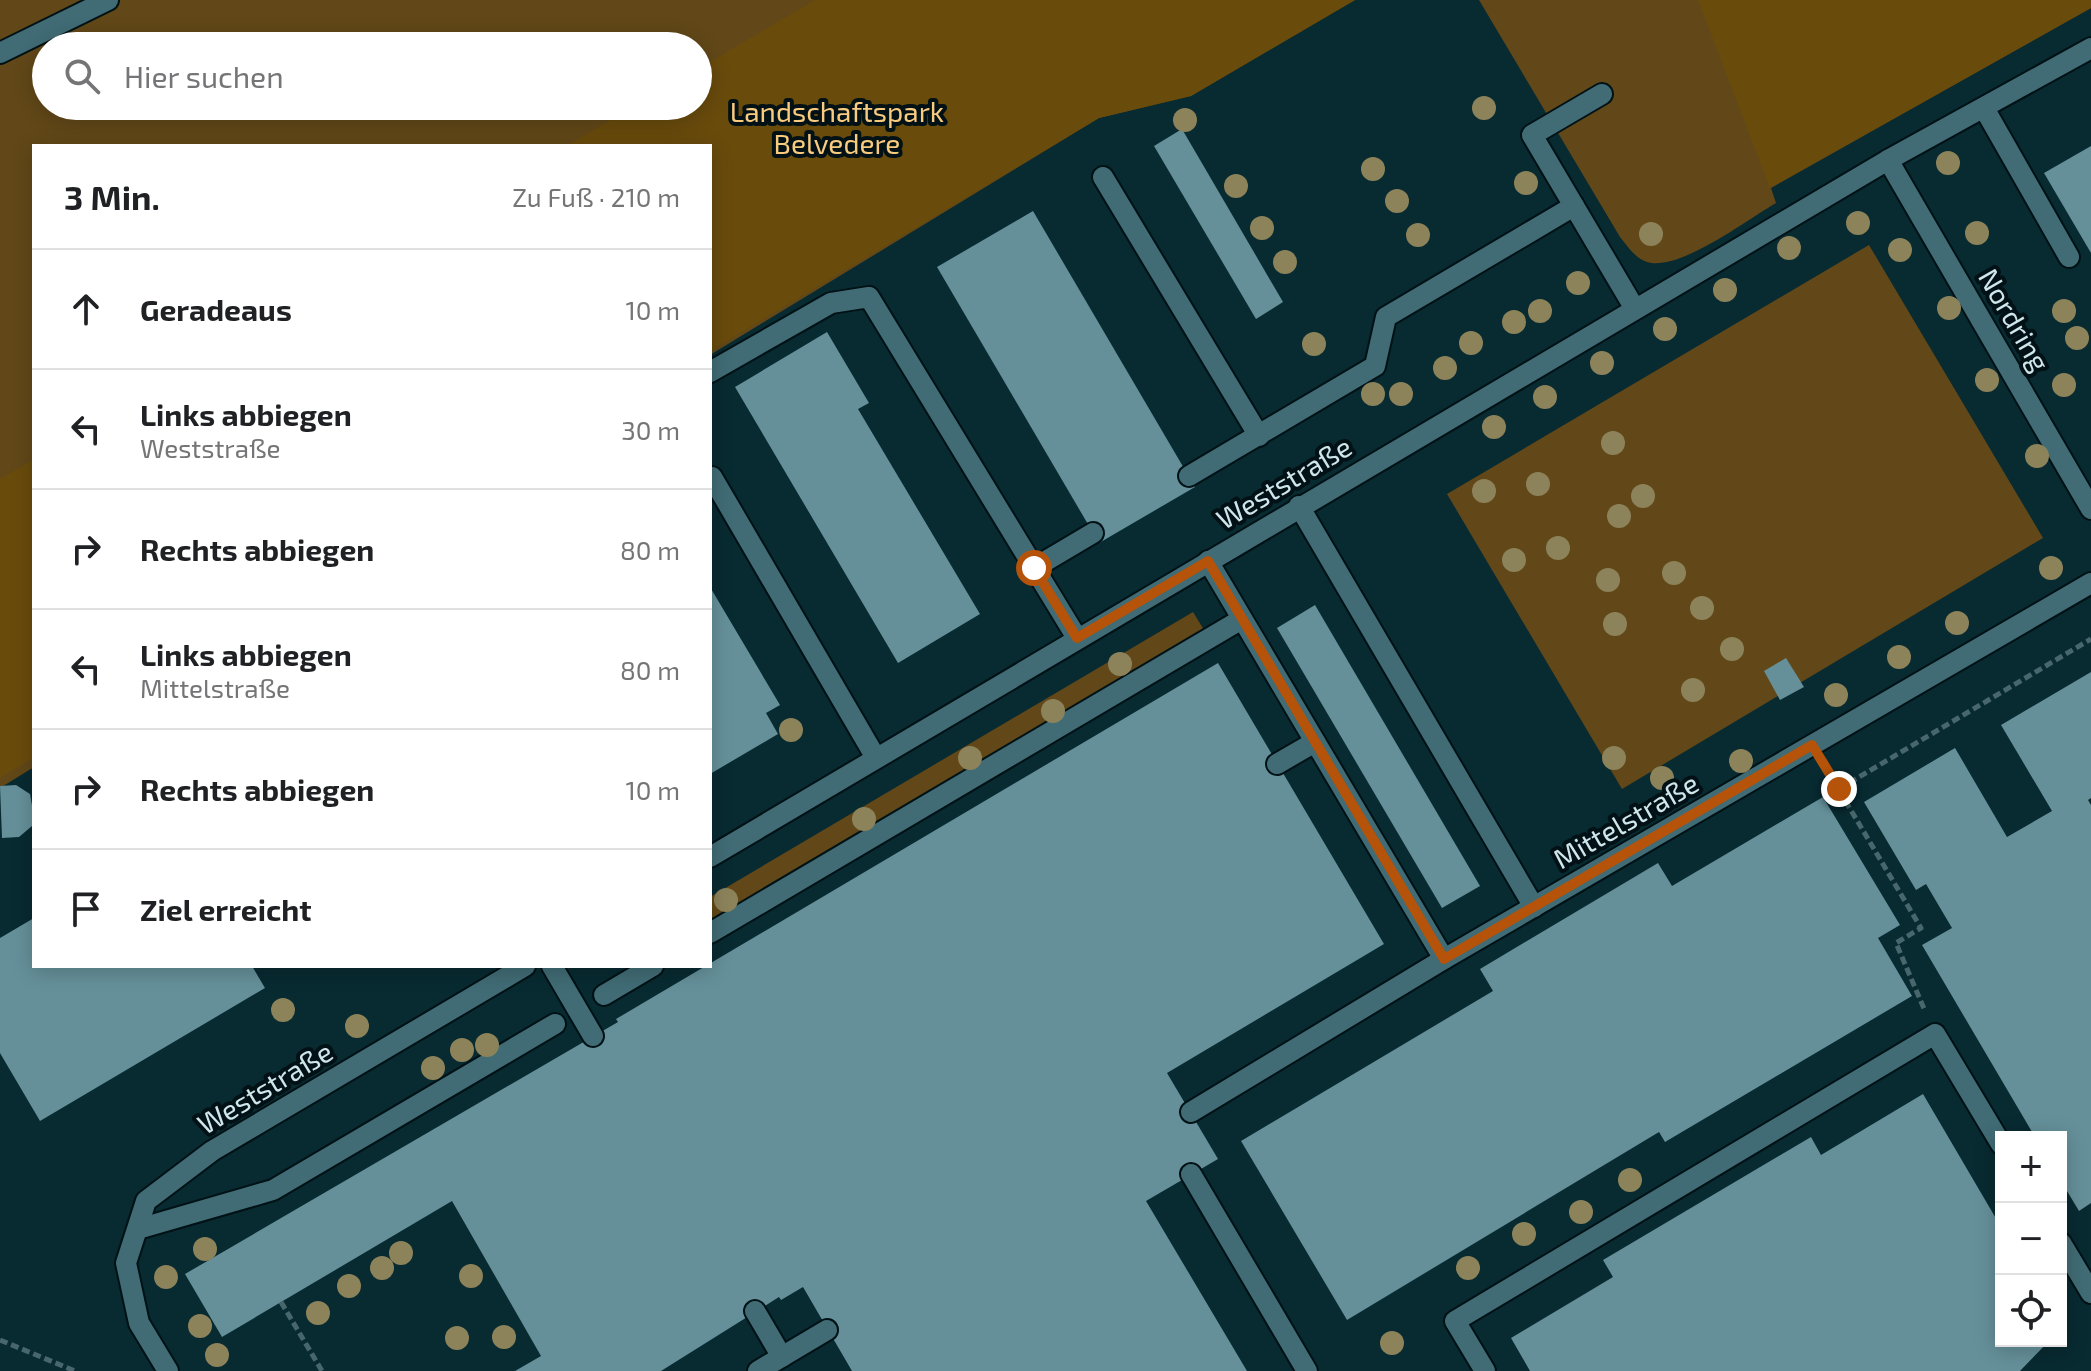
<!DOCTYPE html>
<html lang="de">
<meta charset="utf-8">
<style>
:root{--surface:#fff;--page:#f6f6f6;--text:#202124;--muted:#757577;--line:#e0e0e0}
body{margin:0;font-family:"Exo 2",sans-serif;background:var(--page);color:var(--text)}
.controls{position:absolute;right:24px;bottom:24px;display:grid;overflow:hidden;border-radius:0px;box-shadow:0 4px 20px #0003}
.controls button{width:72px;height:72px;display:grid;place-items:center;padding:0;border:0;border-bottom:2px solid var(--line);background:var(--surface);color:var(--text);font:40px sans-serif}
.stop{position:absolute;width:24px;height:24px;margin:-18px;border:6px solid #b45309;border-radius:50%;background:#fff}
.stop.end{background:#b45309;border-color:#fff;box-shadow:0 2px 8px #0008}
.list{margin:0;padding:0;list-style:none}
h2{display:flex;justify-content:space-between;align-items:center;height:104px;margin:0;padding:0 32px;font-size:34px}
h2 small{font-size:26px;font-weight:400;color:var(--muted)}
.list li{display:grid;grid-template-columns:52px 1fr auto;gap:24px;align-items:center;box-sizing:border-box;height:120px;padding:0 32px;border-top:2px solid var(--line)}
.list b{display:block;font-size:30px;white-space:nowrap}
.list p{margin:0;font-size:26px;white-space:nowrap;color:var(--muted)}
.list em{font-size:26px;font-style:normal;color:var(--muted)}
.icon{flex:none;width:44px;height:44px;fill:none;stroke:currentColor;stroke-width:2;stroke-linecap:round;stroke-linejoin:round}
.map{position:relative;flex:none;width:2091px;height:1371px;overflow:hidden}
.search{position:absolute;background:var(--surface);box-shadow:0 4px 20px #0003;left:32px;top:32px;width:680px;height:88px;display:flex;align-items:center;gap:20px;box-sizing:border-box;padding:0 28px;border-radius:44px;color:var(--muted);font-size:30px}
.panel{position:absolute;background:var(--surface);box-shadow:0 4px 20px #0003;left:32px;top:144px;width:680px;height:824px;border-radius:0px}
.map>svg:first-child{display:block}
</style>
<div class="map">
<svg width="2091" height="1371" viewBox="0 0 2091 1371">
<rect width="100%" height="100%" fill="#082a31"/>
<!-- green -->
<g fill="#624818" fill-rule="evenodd">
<path d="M0,0h1355l-164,96 -92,22 -389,237v-209h-676v621l-34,21zM46,46h652v60h-652z"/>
<path d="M1479,0h612v8l-320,180 5,15c-28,16 -97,69 -129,59 -12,-4 -19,-15 -27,-25z"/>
<path d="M1869,245l174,293 -421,251 -175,-295z"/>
<path d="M1193,612l11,18 -494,293v-26z"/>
</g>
<!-- forest -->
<g fill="#694b0c">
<path d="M815,0h540l-164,96 -92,22 -389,233v-205h-144l68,-40h64v-37z"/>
<path d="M1698,0h393v8l-321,180z"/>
<path d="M34,459v298l-34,21v-299z"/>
</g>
<!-- building -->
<g fill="#65909a">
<path d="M1182,129l101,173 -27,17 -102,-173z"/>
<path d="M2091,146v107l-47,-80z"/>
<path d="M1033,211l162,276 -96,56 -162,-276z"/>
<path d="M827,332l42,71 -11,6 122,205 -82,49 -163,-276z"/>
<path d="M710,587l70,118 -14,8 12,21 -68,40z"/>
<path d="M1315,605l165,281 -38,22 -165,-280z"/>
<path d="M1786,658l18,29 -24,13 -16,-29z"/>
<path d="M1218,663l166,281 -217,129 51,86 -72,42 101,170h-395l-49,-84 -22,13 -2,-3 -118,74h-146l26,-15 -89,-155 -230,136 -37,-63 433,-252 -2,-3z"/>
<path d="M2091,672v126l-3,2 3,5v398l-12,8 -18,-30v-44h-26l-113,-192 30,-17 -26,-44 -10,6 -52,-88 91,-54 52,89 45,-26 -51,-86z"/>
<path d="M16,785l14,9 4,23 -2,9 -13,11 -17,1 -2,-52z"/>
<path d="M1823,797l77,128 -22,13 34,58 -247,146 -6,-10 -312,188 -106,-179 252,-150 -13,-22 178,-106 14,23z"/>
<path d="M34,918v48h218l13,22 -225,133 -40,-68v-115z"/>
<path d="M1923,1094l78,133v114h48l-29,30h-490l-19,-33 102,-61 -10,-17 208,-123 10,18z"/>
</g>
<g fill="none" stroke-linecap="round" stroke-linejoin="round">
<!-- service casing -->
<g stroke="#001216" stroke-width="24">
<g id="service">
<path d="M1602,94l-70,41 103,174"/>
<path d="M1984,108l85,149"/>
<path d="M1888,160l203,349"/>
<path d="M1103,177l156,259"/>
<path d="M710,372l121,-69 38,-6 208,341"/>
<path d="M1189,476l186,-110 11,-49 188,-111"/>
<path d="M712,477l164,281"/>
<path d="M1299,506l235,401"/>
<path d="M1208,561l236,398"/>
<path d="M1034,568l59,-35"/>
<path d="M1277,764l38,-22"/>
<path d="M710,857l1178,-697 203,-112"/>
<path d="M710,933l532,-314"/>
<path d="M552,966l41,70"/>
<path d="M604,995l49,-29"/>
<path d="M1191,1112l253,-153 647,-376"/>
<path d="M1191,1174l116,197"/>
<path d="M138,1229l135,-39 282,-166"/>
<path d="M2061,1243l30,50"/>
<path d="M755,1311l27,46"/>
<path d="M168,1371l-29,-48 -13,-60 20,-62 66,-50 313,-185"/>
<path d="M758,1371l69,-41"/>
<path d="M1485,1371l-30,-50 480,-287 66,110"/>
</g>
</g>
<!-- tertiary casing -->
<g stroke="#001216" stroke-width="24">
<path id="tertiary" d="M0,53l108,-53"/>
</g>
<!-- path -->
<g stroke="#48676d" stroke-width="5" stroke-dasharray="8 4" stroke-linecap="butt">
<path d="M1827,770l94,158 -25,15 29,68"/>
<path d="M1839,789l252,-150"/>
<path d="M281,1302l41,69"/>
<path d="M0,1340l75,31"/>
</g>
<!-- service -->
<use href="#service" stroke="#416c75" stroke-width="20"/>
<!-- tertiary -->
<use href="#tertiary" stroke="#416c75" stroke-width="20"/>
</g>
<!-- trees -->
<g fill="#8d835b">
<circle cx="1484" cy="108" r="12"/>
<circle cx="1185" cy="120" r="12"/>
<circle cx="1948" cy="163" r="12"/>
<circle cx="1373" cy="169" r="12"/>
<circle cx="1526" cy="183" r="12"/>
<circle cx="1236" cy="186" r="12"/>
<circle cx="1397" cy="201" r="12"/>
<circle cx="1858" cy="223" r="12"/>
<circle cx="1262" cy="228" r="12"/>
<circle cx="1977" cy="233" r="12"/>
<circle cx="1651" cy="234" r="12"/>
<circle cx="1418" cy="235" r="12"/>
<circle cx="1789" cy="248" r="12"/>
<circle cx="1900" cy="250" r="12"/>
<circle cx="1285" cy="262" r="12"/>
<circle cx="1578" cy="283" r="12"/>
<circle cx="1725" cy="290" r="12"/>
<circle cx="1949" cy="308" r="12"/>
<circle cx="1540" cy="311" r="12"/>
<circle cx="2064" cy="311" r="12"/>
<circle cx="1514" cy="322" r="12"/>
<circle cx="1665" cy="329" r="12"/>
<circle cx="2077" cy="338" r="12"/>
<circle cx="1471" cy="343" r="12"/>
<circle cx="1314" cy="344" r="12"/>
<circle cx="1602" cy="363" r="12"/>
<circle cx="1445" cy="368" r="12"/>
<circle cx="1987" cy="380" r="12"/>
<circle cx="2064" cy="385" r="12"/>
<circle cx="1373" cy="394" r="12"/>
<circle cx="1401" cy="394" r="12"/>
<circle cx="1545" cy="397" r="12"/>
<circle cx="1494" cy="427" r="12"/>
<circle cx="1613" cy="443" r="12"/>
<circle cx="2037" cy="456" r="12"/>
<circle cx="1538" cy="484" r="12"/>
<circle cx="1484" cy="491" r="12"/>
<circle cx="1643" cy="496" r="12"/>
<circle cx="1619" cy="516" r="12"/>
<circle cx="1558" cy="548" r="12"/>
<circle cx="1514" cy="560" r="12"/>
<circle cx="2051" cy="568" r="12"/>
<circle cx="1674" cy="573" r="12"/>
<circle cx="1608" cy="580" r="12"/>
<circle cx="1702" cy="608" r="12"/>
<circle cx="1957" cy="623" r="12"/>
<circle cx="1615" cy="624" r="12"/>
<circle cx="1732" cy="649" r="12"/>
<circle cx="1899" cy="657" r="12"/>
<circle cx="1120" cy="664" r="12"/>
<circle cx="1693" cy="690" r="12"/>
<circle cx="1836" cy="695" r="12"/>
<circle cx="1053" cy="711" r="12"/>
<circle cx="791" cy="730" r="12"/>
<circle cx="970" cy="758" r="12"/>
<circle cx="1614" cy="758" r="12"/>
<circle cx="1741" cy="761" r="12"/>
<circle cx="1662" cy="778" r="12"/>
<circle cx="864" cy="819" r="12"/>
<circle cx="726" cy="900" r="12"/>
<circle cx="283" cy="1010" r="12"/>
<circle cx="357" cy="1026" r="12"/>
<circle cx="487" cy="1045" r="12"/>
<circle cx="462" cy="1050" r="12"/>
<circle cx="433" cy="1068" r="12"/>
<circle cx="1630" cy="1180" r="12"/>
<circle cx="1581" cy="1212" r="12"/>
<circle cx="1524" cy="1234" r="12"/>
<circle cx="205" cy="1249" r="12"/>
<circle cx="401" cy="1253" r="12"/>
<circle cx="382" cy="1268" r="12"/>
<circle cx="1468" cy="1268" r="12"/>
<circle cx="471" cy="1276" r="12"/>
<circle cx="166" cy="1277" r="12"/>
<circle cx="349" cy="1286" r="12"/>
<circle cx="318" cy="1313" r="12"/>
<circle cx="200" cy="1326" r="12"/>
<circle cx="504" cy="1337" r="12"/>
<circle cx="457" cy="1338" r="12"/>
<circle cx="1392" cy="1343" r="12"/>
<circle cx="217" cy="1355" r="12"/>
</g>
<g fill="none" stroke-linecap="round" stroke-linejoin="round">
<!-- route -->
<path stroke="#b45309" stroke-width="10" d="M1034,568l43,70 131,-77 236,398 368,-214 27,44"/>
</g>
<g text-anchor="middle" stroke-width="8" stroke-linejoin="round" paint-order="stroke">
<!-- park labels -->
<g font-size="28" fill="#f9cb7e" stroke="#021115">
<text x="837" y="122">Landschaftspark<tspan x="837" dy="32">Belvedere</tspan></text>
</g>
<!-- street labels -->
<g font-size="28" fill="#cfe6eb" stroke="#021115">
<text transform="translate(2014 320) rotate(60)" y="10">Nordring</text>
<text transform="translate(1284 483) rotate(-31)" y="10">Weststraße</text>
<text transform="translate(1626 821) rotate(-30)" y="10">Mittelstraße</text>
<text transform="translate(265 1088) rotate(-31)" y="10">Weststraße</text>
</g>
</g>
</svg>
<div class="controls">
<button>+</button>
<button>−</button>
<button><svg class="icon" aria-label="locate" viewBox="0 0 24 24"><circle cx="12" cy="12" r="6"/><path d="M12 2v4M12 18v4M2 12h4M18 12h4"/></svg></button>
</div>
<div class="stop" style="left:1034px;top:568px"></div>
<div class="stop end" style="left:1839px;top:789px"></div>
<div class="search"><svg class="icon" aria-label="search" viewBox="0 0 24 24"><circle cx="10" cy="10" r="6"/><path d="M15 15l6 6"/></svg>Hier suchen</div>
<section class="panel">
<h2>3 Min.<small>Zu Fuß · 210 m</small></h2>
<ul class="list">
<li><svg class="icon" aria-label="ahead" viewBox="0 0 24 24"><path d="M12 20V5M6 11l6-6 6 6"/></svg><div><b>Geradeaus</b></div><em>10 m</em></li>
<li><svg class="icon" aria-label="left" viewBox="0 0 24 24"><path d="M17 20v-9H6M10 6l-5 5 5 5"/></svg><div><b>Links abbiegen</b><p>Weststraße</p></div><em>30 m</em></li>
<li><svg class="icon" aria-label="right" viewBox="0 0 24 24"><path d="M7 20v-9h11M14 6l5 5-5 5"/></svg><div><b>Rechts abbiegen</b></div><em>80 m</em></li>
<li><svg class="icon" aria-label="left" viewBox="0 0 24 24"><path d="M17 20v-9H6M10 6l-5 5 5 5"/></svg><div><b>Links abbiegen</b><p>Mittelstraße</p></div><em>80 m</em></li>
<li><svg class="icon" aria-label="right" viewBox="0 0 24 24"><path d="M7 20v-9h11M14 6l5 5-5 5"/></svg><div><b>Rechts abbiegen</b></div><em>10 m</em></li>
<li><svg class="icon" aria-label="arrive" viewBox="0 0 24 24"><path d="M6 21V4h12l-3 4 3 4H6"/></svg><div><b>Ziel erreicht</b></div></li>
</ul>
</section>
</div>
